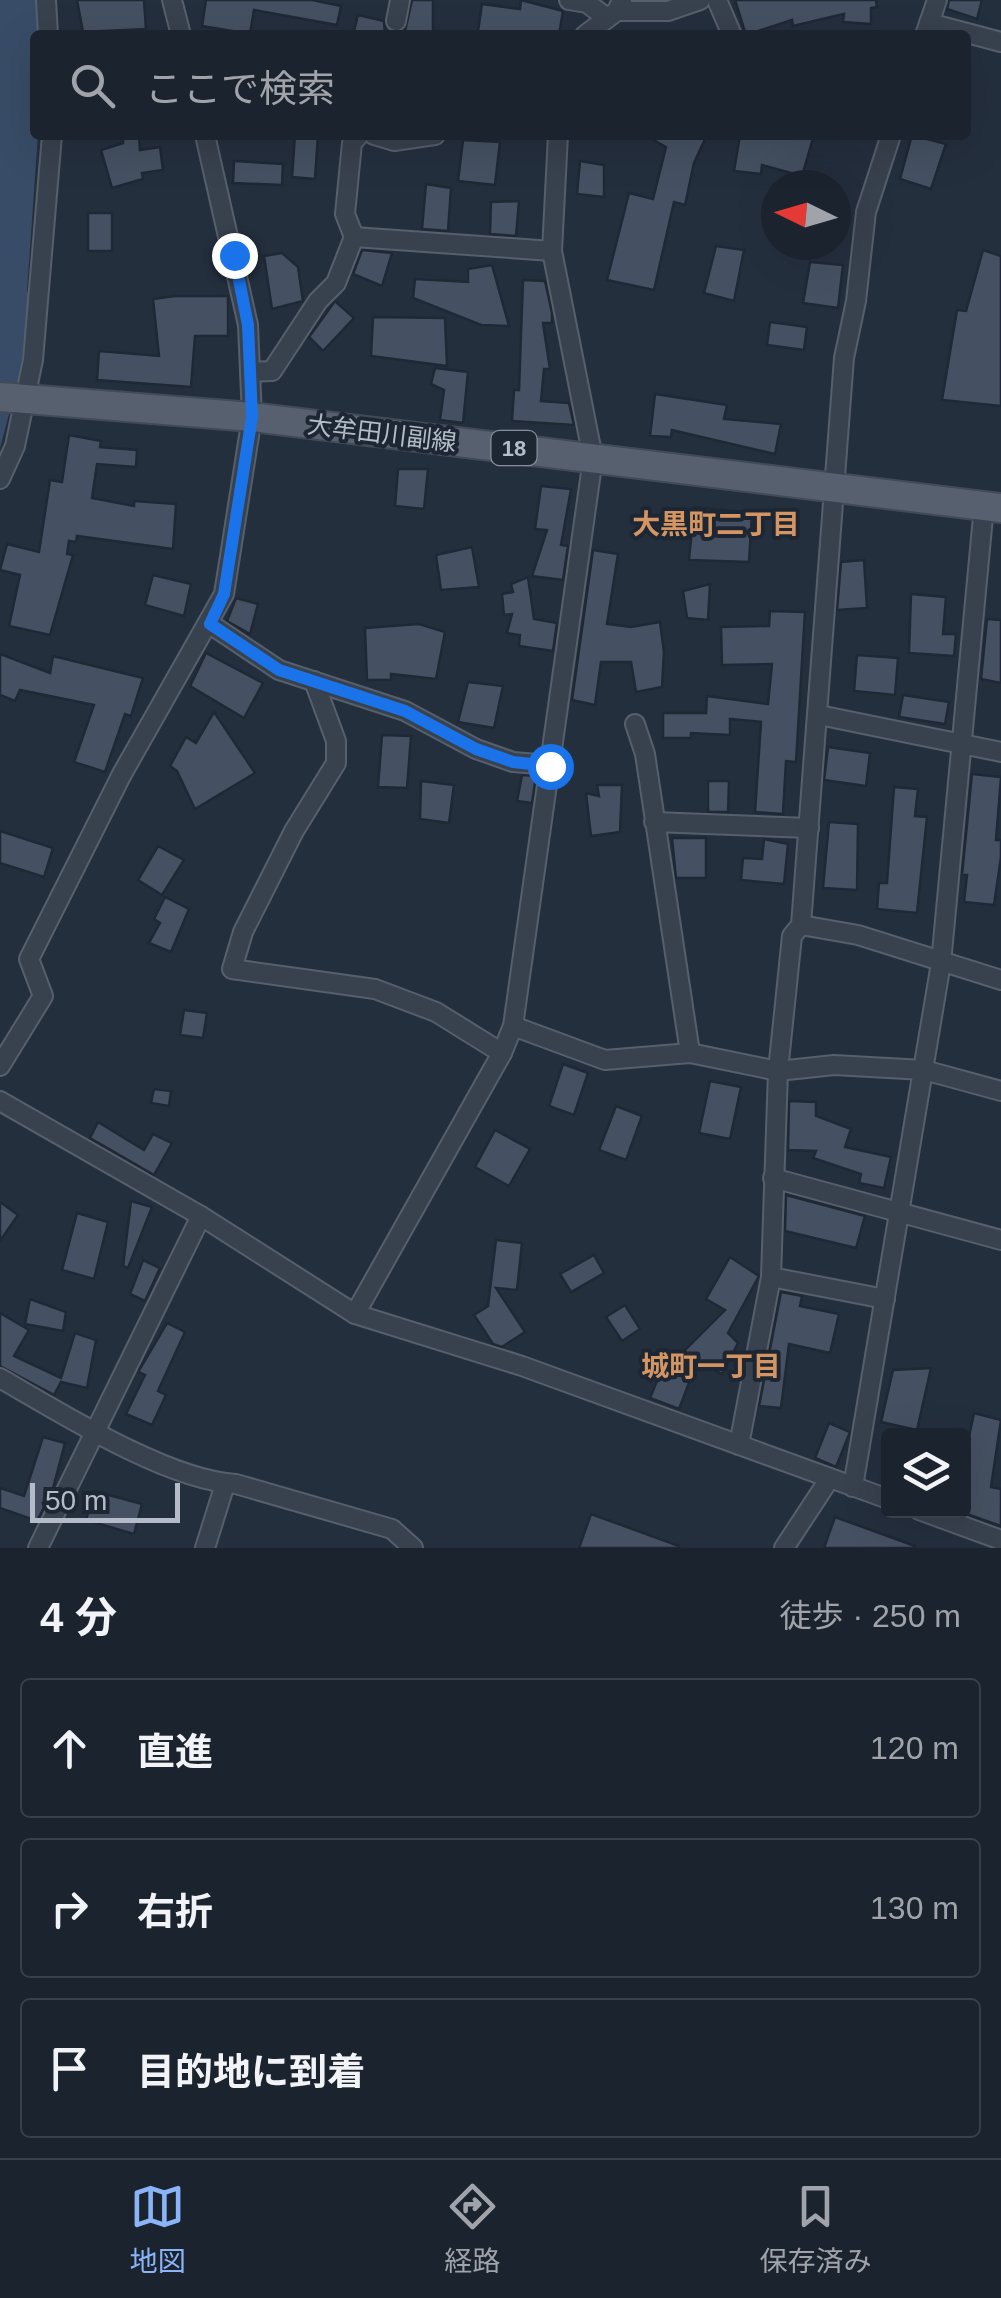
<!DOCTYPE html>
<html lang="ja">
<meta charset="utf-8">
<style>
:root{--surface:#1b232e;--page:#282f3a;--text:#f1f3f6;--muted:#a0a4aa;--line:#39404a;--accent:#8ab4f8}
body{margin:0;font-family:Arial,"Noto Sans JP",sans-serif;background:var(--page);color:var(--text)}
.controls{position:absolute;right:30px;bottom:30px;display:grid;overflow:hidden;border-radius:10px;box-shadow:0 10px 40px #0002}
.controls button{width:90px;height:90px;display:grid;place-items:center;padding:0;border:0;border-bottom:2px solid var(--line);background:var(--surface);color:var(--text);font:50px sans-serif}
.compass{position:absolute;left:761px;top:170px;width:90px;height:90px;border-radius:50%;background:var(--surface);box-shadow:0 10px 40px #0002;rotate:275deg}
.scale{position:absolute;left:30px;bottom:25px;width:150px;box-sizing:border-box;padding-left:10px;border:5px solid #b4bcc9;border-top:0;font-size:28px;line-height:35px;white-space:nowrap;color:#b4bcc9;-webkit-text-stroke:8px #1d2633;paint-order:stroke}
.stop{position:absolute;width:30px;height:30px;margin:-22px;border:8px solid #1a73e8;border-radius:50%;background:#fff}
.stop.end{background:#1a73e8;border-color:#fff;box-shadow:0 2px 10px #0008}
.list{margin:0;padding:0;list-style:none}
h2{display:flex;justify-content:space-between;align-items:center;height:130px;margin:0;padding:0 40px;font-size:42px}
h2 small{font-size:32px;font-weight:400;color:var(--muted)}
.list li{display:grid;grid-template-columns:65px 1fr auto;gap:30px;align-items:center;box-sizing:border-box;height:140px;margin:0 20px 20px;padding:0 20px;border:2px solid var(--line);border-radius:10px}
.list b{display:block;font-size:38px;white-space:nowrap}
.list em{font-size:32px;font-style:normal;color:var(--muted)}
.icon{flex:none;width:55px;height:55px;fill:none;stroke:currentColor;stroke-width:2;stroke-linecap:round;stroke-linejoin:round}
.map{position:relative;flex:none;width:1001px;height:1548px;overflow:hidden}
.search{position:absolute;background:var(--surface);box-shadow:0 10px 40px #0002;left:30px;right:30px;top:30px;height:110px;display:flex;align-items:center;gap:25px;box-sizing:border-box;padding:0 35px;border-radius:10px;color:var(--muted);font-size:38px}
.sheet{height:610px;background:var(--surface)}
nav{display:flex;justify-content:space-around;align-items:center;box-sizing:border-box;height:140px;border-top:2px solid var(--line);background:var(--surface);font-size:28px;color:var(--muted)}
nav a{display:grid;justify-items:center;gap:5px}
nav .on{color:var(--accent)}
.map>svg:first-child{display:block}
</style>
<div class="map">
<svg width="1001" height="1548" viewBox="0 0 1001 1548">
<rect width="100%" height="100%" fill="#242f3e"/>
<!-- water -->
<path fill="#394c67" d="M0,0h39l2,35h-6l3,100 -11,156 3,4 -9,74 -21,79z"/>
<!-- building -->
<g fill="#455162" stroke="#1f2835" stroke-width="2.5">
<path d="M77,0h67l2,29 -63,3z"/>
<path d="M206,0h106l29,6 -4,19 -83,-15 -4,24 -48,-8z"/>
<path d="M412,0h21v33l-28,-2z"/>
<path d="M521,0l42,11 -4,24 -81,-4 4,-27 38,5z"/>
<path d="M735,0h141l1,7 -6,1v16l-28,-2 1,-8 -51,12 -1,-6 -46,15z"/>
<path d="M949,0h33l-5,19 -30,-10z"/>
<path d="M358,15l26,6 1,14h-32z"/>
<path d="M123,135h16l1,15 20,-3 3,23 -21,3 1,6 -31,9 -11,-38 22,-7z"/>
<path d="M295,135h23l-3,44 -23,-2z"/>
<path d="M645,135h62l-13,28 -9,42 -11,-3 -20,88 -47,-10 22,-87 24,6 13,-52z"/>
<path d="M740,135h74l-12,41 -40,-11 -1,9 -27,-3z"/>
<path d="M912,135l34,9 -15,45 -31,-10z"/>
<path d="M463,140l37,2 -5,43 -37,-4z"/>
<path d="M234,161l49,3 -1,21 -49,-2z"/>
<path d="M580,161l24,4v32l-27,-3z"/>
<path d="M426,184l25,4 -3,43 -26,-2z"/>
<path d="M519,201l-3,35 -26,-2 1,-32z"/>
<rect x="88" y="213" width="24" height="38"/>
<path d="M716,246l28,4 -10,51 -30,-8z"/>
<path d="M362,250l30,3 -10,33 -29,-12z"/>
<path d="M983,250l18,6v150l-59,-6 15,-90 9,1z"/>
<path d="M282,253l16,14 5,34 -31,8 -8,-53z"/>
<path d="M810,262l33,3 -5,43 -35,-5z"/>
<path d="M492,265l17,61 -28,-1 -68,-27 2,-19 53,3v-13z"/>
<path d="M523,280l22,1 7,32v10h-9l7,46h-6l-3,32 28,2 5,22 -62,-4 2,-31h5z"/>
<path d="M175,296h53v40h-33l-4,51 -94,-7 2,-29 60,5 -6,-57z"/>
<path d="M335,301l19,17 -31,33 -14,-14z"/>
<path d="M373,317l72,1 2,48 -76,-10z"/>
<path d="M770,322l37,5 -3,23 -37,-5z"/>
<path d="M435,368l33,4 -5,51 -23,-3 4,-30 -13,-6z"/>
<path d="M655,394l72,11 -3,14 57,5 -6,30 -103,-24 -1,7 -21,-1z"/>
<path d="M69,435l32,6 -1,6 37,3 -1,17 -39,-3 -5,34 42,8v-5l42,3 -3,45 -96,-13 -1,6 -7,-1 -2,13 6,1 -23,80 -41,-9 11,-51 -20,-5 7,-26 32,8 11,-72 12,2z"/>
<path d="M398,469h30l-4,40 -29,-3z"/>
<path d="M541,486l30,3 -10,56 7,1 -5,34 -31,-4 15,-46 -12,-1z"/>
<path d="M694,507l58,6 -3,49 -60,-2z"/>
<path d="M472,547l7,40 -38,3 -5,-35z"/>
<path d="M593,550l25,4 -11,70 24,3 29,-5 4,30 -2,35 -26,5 -5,-30h-30l-6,43 -23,-5z"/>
<path d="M864,560l3,48 -30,2 4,-48z"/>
<path d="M153,575l38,9 -7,32 -39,-11z"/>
<path d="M528,577l6,42 23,4 -4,28 -34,-5 1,-11 -13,-2 5,-19 -8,1 -2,-21 11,-2 -2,-8z"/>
<path d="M710,584l-2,36 -21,-2 -4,-27z"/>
<path d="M911,594l35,3 -3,37h13l-2,22 -45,-3z"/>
<path d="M236,598l22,6 -8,30 -23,-13z"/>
<path d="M770,611l35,1 -9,150 -10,-1 -3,53 -28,-2 6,-90 -31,-3v16l-39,-2v5h-28v-25h43l1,-17 61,8 4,-40 -50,1 -1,-38 48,-1z"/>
<path d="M987,619l14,1v63l-20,-4z"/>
<path d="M419,624l26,8 -9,47 -45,-5v6h-24l-2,-52z"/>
<path d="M206,653l57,30 -19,35 -54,-32z"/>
<path d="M0,654l50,19 3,-17 90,22 -12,38 -6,-2 -20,58 -31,-10 20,-57 -74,-15 -5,11 -15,-6z"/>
<path d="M857,655l41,3 -3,37 -41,-4z"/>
<path d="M468,682l35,4 -9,42 -36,-6z"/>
<path d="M903,695l46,7 -4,22 -46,-7z"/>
<path d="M214,712l41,61 -60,36 -18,-38 -7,-5 16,-29 10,6z"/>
<path d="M382,735l29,1 -4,52 -29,-1z"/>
<path d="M828,747l42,6 -4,33 -42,-6z"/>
<path d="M972,774l29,3 -5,63h5v17l-7,48 -30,-3 3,-27h-5z"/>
<path d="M522,775l14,1 -4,27 -15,-2z"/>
<path d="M421,781l33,4 -5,38 -29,-4z"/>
<path d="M708,781h21l-1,31h-20z"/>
<path d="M597,785h25l-2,47 -29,4 -5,-43 13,3z"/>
<path d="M894,787l24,2 -3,27 12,1 -10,96 -40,-4 2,-26h8z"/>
<path d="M829,822l29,2 -1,66 -34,-2z"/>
<path d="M0,831l53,17 -9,29 -44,-14z"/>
<path d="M672,838h34v40h-30z"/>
<path d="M764,839l24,5 -4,40 -43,-4 2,-22 19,1z"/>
<path d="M158,846l26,14 -22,35 -24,-15z"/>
<path d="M165,897l24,12 -18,43 -22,-9 11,-20 -6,-4z"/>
<path d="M184,1010l23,3 -4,25 -23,-3z"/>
<path d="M563,1064l25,9 -14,42 -25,-9z"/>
<path d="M710,1081l31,6 -11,52 -31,-6z"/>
<path d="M154,1089l17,2 -2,15 -18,-3z"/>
<path d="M789,1101l27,1v14l35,13 -6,18 46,10 -7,31 -25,-5 2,-9 -48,-16 3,-7 -28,-1z"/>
<path d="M616,1106l26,10 -16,44 -27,-10z"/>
<path d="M98,1122l46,28 9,-16 19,9 -18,32 -64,-37z"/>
<path d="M495,1130l35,19 -21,37 -34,-19z"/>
<path d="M786,1195l79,21 -9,32 -71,-17z"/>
<path d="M131,1201l21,6 -24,61 -5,-2z"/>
<path d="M0,1202l18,13 -18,26z"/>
<path d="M77,1213l31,9 -14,57 -32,-9z"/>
<path d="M496,1240l26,3 -5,47 -21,-2 29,44 -23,15 -9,-3 -19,-29 14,-9z"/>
<path d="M594,1255l10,18 -33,19 -11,-18z"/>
<path d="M730,1257l29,19 -31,57 10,10 -16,31 -25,-12 -18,47 -29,-11 14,-34 5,2 56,-56 -19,-11z"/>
<path d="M143,1260l17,8 -15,33 -15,-7z"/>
<path d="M781,1292l21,4 -2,10 39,8 -9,39 -41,-9 -8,64 -22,-2z"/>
<path d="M30,1299l36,13 -3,19 -38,-7z"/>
<path d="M625,1305l15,24 -18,12 -16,-24z"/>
<path d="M0,1313l29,17 -15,26 47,22 14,-45 21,7 -9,48 -26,-6 -7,13 -54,-29z"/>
<path d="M167,1323l18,9 -27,59 8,4 -14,30 -26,-11 19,-39 -7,-3z"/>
<path d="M931,1368l-14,62 -36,-8 12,-52z"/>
<path d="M974,1413l27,7 -10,67 10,2v37l-37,-13v-53z"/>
<path d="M829,1423l21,9 -14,35 -21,-9z"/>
<path d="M43,1437l22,6 -13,49 -15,29 -37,-13v-20l24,8z"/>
<path d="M94,1491l48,13 -8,30 -48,-14z"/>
<path d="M591,1514l88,32v2h-100z"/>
<path d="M835,1517l80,29v2h-91z"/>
</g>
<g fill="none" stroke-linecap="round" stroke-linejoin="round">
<!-- minor casing -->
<g stroke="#565f6c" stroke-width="22">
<g id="minor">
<path d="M46,0l2,35"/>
<path d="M172,0l9,35"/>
<path d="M569,0l18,3 20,15"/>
<path d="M717,0l15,35"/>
<path d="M617,11h51l32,-11"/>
<path d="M396,21l4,-21"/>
<path d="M929,23l72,19"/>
<path d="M585,35l32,-24 5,-11"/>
<path d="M925,35l12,-35"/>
<path d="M374,135l20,6 41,-6"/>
<path d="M354,237l198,14"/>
<path d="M250,372l22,-1 46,-70 18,-18 18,-46 -9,-23 7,-71 7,-8"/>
<path d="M0,479l15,-33 18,-86 19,-225"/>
<path d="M210,624l69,46 126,41 71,38 37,13 37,3"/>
<path d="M314,681l22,60v22l-42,68 -51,101 -11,37 143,20 61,23 66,41"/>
<path d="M819,715l182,37"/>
<path d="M635,724l10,30 45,299"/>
<path d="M654,822l155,6"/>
<path d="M801,925l57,10 143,45"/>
<path d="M513,1026l92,34 85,-7 88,18 56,-6 90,5 77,21"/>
<path d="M0,1066l43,-70 -14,-37 93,-185 102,-180 28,-177 -4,-92 -43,-190"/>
<path d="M0,1101l201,115 154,98 167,52 366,133"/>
<path d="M773,1178l228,62"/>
<path d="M771,1277l114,22"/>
<path d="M355,1314l147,-261 11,-27 80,-568 -41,-207 6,-116"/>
<path d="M0,1378c61,35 167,102 236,106l156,45 21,19"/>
<path d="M739,1445l32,-168 7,-206 14,-135 9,-11 43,-567 12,-57 10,-89 25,-77"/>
<path d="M853,1487l88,-524 43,-457"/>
<path d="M919,1510l82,30"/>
<path d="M38,1548l163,-332"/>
<path d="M205,1548l20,-64"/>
<path d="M784,1548l44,-67"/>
</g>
</g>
<!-- primary casing -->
<g stroke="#414a57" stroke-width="32">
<path id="primary" d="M0,397l252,20 749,91"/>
</g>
<!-- minor -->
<use href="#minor" stroke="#38414e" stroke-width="18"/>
<!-- primary -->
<use href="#primary" stroke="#56606e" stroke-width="28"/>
</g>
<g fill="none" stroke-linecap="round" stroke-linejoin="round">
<!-- route -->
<path stroke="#1a73e8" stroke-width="12" d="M234,255l14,70 4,92 -28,177 -14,30 69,46 126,41 71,38 37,13 37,4"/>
</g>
<g text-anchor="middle" stroke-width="8" stroke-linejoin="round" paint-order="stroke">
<!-- shield labels -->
<rect fill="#1d2633" stroke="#878f9c" stroke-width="2.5" x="491.5" y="431" width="45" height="34" rx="8"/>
<g font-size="22" font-weight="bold" fill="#b4bcc9">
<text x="514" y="456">18</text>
</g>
<!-- street labels -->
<g font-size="25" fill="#b4bcc9" stroke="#1d2633">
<text transform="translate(382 433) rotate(7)" y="9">大牟田川副線</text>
</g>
<!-- neighbourhood labels -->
<g font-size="28" font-weight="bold" fill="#d59563" stroke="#1d2633">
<text x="716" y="534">大黒町二丁目</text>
<text x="711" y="1376">城町一丁目</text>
</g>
</g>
</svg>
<div class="controls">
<button><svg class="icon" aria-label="layers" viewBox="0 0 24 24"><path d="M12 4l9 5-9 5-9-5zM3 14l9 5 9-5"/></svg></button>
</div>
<svg class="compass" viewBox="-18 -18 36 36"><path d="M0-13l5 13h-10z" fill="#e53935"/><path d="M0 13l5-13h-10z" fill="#a0a4aa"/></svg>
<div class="scale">50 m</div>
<div class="stop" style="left:550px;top:766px"></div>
<div class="stop end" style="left:234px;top:255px"></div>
<div class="search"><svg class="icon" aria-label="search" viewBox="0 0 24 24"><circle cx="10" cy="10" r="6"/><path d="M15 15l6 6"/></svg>ここで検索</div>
</div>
<section class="sheet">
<h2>4 分<small>徒歩 · 250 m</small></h2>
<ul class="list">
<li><svg class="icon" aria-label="ahead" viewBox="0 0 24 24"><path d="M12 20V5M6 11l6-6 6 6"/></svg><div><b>直進</b></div><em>120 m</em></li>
<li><svg class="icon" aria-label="right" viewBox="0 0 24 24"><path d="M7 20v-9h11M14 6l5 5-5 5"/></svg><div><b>右折</b></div><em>130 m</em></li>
<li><svg class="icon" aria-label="arrive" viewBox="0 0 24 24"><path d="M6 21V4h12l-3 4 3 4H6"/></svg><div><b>目的地に到着</b></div></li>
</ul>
</section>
<nav>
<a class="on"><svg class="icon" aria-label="map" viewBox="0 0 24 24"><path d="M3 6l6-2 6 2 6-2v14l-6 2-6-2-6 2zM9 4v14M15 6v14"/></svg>地図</a>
<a><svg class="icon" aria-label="directions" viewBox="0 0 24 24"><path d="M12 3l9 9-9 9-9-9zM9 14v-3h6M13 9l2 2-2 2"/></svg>経路</a>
<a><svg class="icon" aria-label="saved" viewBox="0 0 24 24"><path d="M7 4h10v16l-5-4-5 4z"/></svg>保存済み</a>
</nav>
